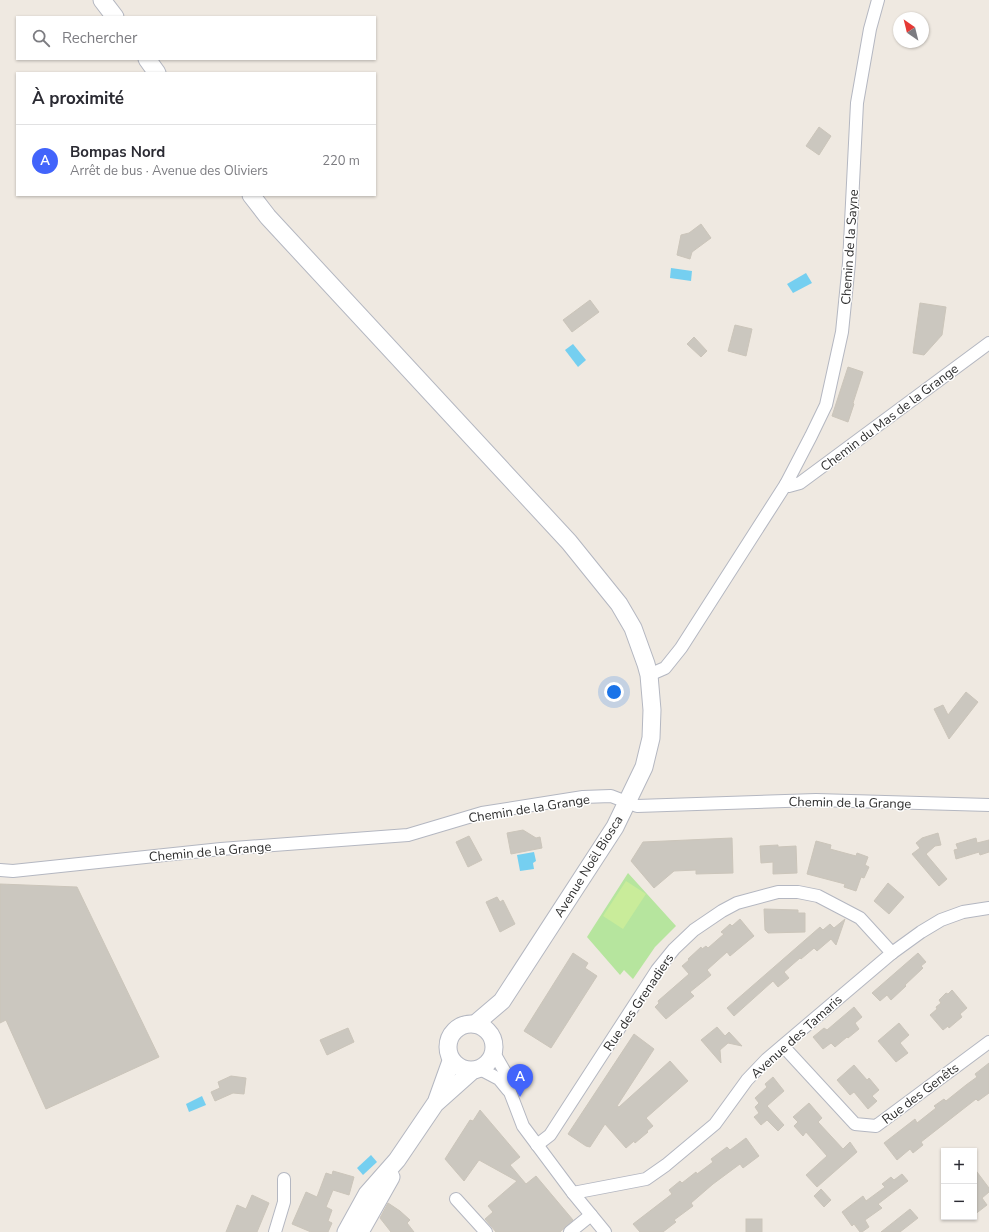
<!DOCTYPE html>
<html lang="fr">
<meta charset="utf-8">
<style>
:root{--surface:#fff;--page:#f7f7f7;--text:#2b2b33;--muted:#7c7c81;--line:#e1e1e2;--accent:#4264fb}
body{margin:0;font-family:"Nunito Sans",sans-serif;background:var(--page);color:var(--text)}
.controls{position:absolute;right:12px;bottom:12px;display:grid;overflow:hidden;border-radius:0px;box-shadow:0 1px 3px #0004}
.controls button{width:36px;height:36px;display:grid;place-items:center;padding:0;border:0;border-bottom:1px solid var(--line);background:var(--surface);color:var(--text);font:20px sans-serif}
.compass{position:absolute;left:893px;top:12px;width:36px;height:36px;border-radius:50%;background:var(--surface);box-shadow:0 1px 3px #0004;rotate:325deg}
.you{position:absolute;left:614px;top:692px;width:14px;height:14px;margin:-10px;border:3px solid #fff;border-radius:50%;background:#1a73e8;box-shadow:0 0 0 6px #1a73e833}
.badge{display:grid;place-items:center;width:26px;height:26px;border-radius:50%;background:var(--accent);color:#fff;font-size:13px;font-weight:700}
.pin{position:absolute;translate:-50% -33px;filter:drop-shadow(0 1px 2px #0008)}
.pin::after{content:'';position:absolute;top:21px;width:14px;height:12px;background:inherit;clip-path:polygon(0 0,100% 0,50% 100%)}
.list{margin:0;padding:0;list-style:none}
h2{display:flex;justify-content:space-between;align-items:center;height:52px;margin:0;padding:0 16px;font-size:17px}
h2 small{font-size:13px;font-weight:400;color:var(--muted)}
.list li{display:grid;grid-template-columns:26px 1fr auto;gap:12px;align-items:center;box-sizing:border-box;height:72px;padding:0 16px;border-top:1px solid var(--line)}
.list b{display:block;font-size:15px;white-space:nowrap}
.list p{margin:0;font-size:13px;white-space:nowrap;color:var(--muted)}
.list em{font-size:13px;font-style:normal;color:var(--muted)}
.icon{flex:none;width:22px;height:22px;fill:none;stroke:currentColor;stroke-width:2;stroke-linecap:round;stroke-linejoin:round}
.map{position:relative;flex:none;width:989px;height:1232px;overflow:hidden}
.search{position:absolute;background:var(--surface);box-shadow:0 1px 3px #0004;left:16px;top:16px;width:360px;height:44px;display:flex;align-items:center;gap:10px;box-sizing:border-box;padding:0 14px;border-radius:0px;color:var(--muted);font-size:15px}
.panel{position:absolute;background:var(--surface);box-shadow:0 1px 3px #0004;left:16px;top:72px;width:360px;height:124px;border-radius:0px}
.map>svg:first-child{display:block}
</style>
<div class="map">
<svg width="989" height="1232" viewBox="0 0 989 1232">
<rect width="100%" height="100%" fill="#efe9e1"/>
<!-- green -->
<path fill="#b6e59e" d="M628,873l48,53 -21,21 -22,32 -9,-9 -4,5 -33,-38z"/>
<!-- pitch -->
<path fill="#c9ec9a" d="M626,881l20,13 -23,35 -20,-13z"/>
<!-- water -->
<g fill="#75cff0">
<path d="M671,268l21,3 -1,10 -21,-3z"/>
<path d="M806,273l6,10 -19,10 -6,-9z"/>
<path d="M573,344l13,16 -8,7 -13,-17z"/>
<path d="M534,852l2,9 -3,2 1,6 -14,2 -3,-16z"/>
<path d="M202,1096l4,9 -17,7 -3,-8z"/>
<path d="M371,1155l6,7 -14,13 -6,-7z"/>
</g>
<!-- building -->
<g fill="#cbc7bf" stroke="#cbc5ba">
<path d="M819,127l12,9 -12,19 -13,-9z"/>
<path d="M701,224l10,14 -19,14 -2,7 -13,-4 4,-20 8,-2z"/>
<path d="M590,300l9,12 -27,20 -9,-12z"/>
<path d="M920,303l26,4 -4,28 -18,20 -11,-2z"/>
<path d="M735,325l17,4 -6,27 -18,-5z"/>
<path d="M694,337l13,14 -6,6 -14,-13z"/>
<path d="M848,367l15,5 -10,31 1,1 -6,18 -16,-6z"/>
<path d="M966,692l12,10 -29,37 -15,-30 9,-4 5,10z"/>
<path d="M523,830l13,8 4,-1 2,11 -31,6 -4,-21z"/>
<path d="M938,833l3,12 -6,1 -9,8 21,25 -8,7 -27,-32 8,-6 -4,-5 6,-5z"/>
<path d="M469,836l13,24 -14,7 -12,-25z"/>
<path d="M732,838l1,35 -37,1v-4l-22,1 -20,17 -23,-27 12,-19z"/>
<path d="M976,838l1,5 12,-3v12l-9,3 -1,-3 -23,7 -2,-9 4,-1 -2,-5z"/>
<path d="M816,841l15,4 -1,4 26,7 1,-3 11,4 -3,8 4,2 -5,11 -3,-1 -5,14 -12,-4 1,-3 -38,-10z"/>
<path d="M778,845v2l18,-1 1,27 -24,1v-12l-12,1 -1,-17z"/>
<path d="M888,883l16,14 -15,17 -15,-13z"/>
<path d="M0,884l77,3 82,170 -113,52 -40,-89 -6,3z"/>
<path d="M497,897l3,5 3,-2 12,24 -15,8 -14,-30z"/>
<path d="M764,909l34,1v3h7v19l-37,1 -3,-3z"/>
<path d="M740,919l14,17 -24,20 -3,-4 -20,18 4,5 -21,17 4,4 -28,23 -11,-12 4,-4 -1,-2 31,-27 -7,-8 7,-6 -1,-1 13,-12 1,2 4,-3 2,2 16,-14 -3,-2 9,-8 2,2z"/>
<path d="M845,919l-9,26 -5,-6 -14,12 -3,-3 -13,11 -1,-1 -16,14 5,6 -11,9 -5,-6 -39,35 -7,-8 93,-81 3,3 7,-6 4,4z"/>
<path d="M573,953l15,10 -3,5 12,8 -46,72 -27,-17z"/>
<path d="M918,953l8,9 -5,4 2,2 -18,17 1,1 -15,14 -4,-5 -7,6 -8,-8z"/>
<path d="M952,990l15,18 -7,6 2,3 -13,11 -1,-2 -5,4 -13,-15 7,-6 -1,-2 5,-4 -2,-3 7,-7 2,1z"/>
<path d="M854,1007l8,10 -7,6 4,6 -11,9 -1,-1 -12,10 -4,-4 -8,6 -10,-12 11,-9 3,2z"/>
<path d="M899,1023l10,12 -9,8 8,10 -12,9 -18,-21z"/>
<path d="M717,1027l8,9 4,-4 13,14 -14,-3 -8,7 1,13 -20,-23z"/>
<path d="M348,1028l6,14 -27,13 -7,-15z"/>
<path d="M634,1034l20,15 -37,57 2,1 51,-46 18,20 -42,37 7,8 -6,5 1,1 -13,11 -1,-2 -8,7 -21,-24 -15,23 -4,-1 -18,-12z"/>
<path d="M989,1063v30l-11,8 -2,-2 -55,43 2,3 -10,8 -3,-4 -13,11 -13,-17 31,-24 2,4 19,-15 -2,-2 10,-7 2,2 20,-16 11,-8 -2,-3z"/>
<path d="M854,1065l13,15 2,-2 10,12 -7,6 5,5 -9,8 -14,-17 -4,3 -13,-15z"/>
<path d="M231,1076l15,2 -2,16 -11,-1 -18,8 -4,-9 9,-4 -2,-6z"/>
<path d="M773,1077l11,14 -17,15 17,19 -6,6 -11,-11 -6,5 -7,-8 5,-4 -4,-6 4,-4 -4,-5 12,-11 -2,-3z"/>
<path d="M809,1103l13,15 -4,4 25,27 7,-7 7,10 -40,35 -11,-12 21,-19 -21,-24 -3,4 -9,-10 4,-4 -5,-5z"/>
<path d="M480,1110l40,47 -10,8 16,19 10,-8 37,44 -13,12h-64l-11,-13 8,-7 -5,-6 29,-25 -38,-21 -15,21 -19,-22 25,-39 3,1z"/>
<path d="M746,1138l13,18 -16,12 -3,-4 -27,20 -22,19 2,3 -19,14 2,2 -13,10h-23l-7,-8 39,-30 -3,-4 11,-9 2,2 14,-11 1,2 16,-12 -2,-3 16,-12 3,3z"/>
<path d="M974,1168l15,20v4l-7,6 5,7 -13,10z"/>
<path d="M333,1171l21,6 -5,18 -16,-5 -7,17 6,3 -4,11 4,2 -4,9h-17l-19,-8 14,-32 11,5 9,-24 6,2z"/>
<path d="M902,1174l6,7 -30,23 4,4 -17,12 4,7 -7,5h-2l-6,-8 -2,2 -10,-14 21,-16 3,5 19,-14 -3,-3 9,-7 3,3z"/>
<path d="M821,1189l10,11 -7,7 -10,-11z"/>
<path d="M252,1195l17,8 -12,29h-31l11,-27 9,4z"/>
<path d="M388,1203l12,8 10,9 -3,3 7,9h-23l-11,-14z"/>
<path d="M910,1209l8,9 -18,14h-19z"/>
<rect x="746" y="1219" width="16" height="13"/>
</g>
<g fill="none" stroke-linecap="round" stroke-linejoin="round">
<!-- street casing -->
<g stroke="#b4b7c1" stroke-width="14">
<g id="street">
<path d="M786,484l3,2 11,-3 189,-140"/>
<path d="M649,675l16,-7 16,-20 105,-164 25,-48 15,-31 16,-73 7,-69 8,-160 13,-74 8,-29"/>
<path d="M0,870l13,1 208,-22 187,-14 74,-22 101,-16 28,-1 26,10 179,-6 173,5"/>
<path d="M783,1046l72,78 21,2 113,-84"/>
<path d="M494,1053l11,19 5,20 13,34 50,67 32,39"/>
<path d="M480,1069l19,10 9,11"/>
<path d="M537,1145l13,-10 107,-165 17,-21 20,-19 28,-19 15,-8 41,-11h20l20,4 42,22 32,35"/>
<path d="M573,1193l73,-14 20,-14 49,-41 32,-44 20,-21 125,-106 29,-21 20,-12 22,-8 26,-4"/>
<path d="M456,1199l30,33"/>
<path d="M275,1232l9,-30v-23"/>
<path d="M570,1232l21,-17"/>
</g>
</g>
<!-- secondary casing -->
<g stroke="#b4b7c1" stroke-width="19">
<g id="secondary">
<path d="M102,0l13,17"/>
<path d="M147,59l10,14"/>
<path d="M251,195l17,22 301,325 50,62 14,24 13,36 3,11 3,35 -1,28 -7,29 -29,60 -113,174 -27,23"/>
<circle cx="471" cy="1047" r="23"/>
<path d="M437,1100l14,-39"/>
<path d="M346,1232l21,-38 30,-34 38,-56 37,-33"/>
<path d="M360,1232l31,-55"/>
</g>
</g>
<!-- street -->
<use href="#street" stroke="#fff" stroke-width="12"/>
<!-- secondary -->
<use href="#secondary" stroke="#fff" stroke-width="17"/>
</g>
<g text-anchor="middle" stroke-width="3" stroke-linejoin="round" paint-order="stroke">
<!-- street labels -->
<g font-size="13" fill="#2e2e2e" stroke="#fff">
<text transform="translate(849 247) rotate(-86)" y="5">Chemin de la Sayne</text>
<text transform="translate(889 417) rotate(-37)" y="5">Chemin du Mas de la Grange</text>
<text transform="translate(850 802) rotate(1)" y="5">Chemin de la Grange</text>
<text transform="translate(529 808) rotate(-9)" y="5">Chemin de la Grange</text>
<text transform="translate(210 851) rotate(-5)" y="5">Chemin de la Grange</text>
<text transform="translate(588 866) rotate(-58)" y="5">Avenue Noël Biosca</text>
<text transform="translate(638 1002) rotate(-56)" y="5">Rue des Grenadiers</text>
<text transform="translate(796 1036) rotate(-42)" y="5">Avenue des Tamaris</text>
<text transform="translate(920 1093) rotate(-37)" y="5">Rue des Genêts</text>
</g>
</g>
</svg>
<div class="controls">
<button>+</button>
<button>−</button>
</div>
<svg class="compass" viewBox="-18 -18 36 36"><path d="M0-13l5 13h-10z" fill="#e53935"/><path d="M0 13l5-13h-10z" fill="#7c7c81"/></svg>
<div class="you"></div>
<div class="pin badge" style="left:520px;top:1097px">A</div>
<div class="search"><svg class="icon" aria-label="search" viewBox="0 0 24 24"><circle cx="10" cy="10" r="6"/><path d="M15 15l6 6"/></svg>Rechercher</div>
<section class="panel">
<h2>À proximité<small></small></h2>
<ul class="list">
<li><span class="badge">A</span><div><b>Bompas Nord</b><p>Arrêt de bus · Avenue des Oliviers</p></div><em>220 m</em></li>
</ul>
</section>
</div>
